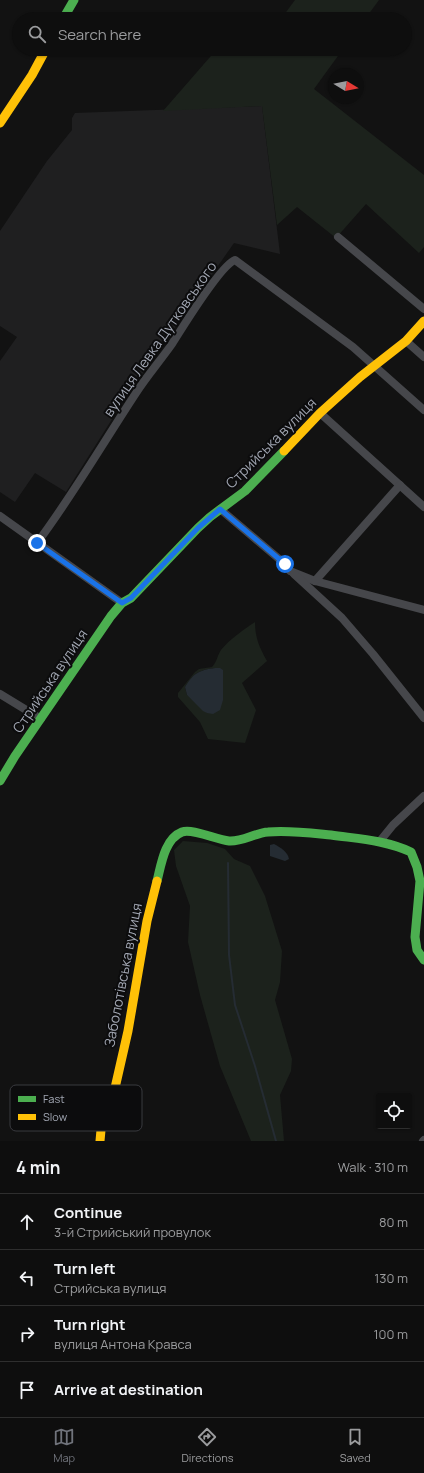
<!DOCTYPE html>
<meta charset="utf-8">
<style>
:root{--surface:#0e0e0e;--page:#171717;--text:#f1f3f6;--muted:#9b9c9e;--line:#2e2e2e;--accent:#70737b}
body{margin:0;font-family:Manrope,sans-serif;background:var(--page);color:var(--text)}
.controls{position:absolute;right:12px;bottom:12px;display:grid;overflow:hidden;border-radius:4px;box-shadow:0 1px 3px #0004}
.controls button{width:36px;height:36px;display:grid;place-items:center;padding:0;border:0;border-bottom:1px solid var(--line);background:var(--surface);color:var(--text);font:20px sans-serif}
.compass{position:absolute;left:328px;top:68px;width:36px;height:36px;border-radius:50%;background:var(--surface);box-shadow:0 1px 3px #0004;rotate:100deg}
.stop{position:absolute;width:12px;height:12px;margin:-9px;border:3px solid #1a73e8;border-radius:50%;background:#fff}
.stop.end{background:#1a73e8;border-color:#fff;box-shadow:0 1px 4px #0008}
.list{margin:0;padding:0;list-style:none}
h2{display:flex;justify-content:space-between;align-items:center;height:52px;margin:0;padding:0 16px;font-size:17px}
h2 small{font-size:13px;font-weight:400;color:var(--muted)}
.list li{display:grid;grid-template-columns:26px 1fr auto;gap:12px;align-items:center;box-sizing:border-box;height:56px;padding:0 16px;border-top:1px solid var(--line)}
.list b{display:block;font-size:15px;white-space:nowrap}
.list p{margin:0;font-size:13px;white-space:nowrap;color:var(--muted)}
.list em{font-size:13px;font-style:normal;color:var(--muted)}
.icon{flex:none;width:22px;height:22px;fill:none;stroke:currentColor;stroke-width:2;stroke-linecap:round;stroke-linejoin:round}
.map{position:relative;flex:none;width:424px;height:1141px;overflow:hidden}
.search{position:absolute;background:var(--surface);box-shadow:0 1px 3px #0004;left:12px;right:12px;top:12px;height:44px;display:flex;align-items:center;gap:10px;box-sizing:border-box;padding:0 14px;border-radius:22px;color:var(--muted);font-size:15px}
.sheet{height:276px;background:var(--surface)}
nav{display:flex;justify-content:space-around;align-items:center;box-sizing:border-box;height:56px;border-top:1px solid var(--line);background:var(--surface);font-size:11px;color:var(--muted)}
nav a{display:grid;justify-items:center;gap:2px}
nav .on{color:var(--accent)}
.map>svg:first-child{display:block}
</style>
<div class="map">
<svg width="424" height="1141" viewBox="0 0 424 1141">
<rect width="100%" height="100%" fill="#121212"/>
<!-- built -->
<path fill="#1f1f20" d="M262,106l18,148 -46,-11 -108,154 -60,95 -31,-19 -20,29 -15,-10v-131l17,-24 -17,-11v-95l47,-70 25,-31v-12l3,-5z"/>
<!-- green -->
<g fill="#1c221c" fill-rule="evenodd">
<path d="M295,0h84l-14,19h-84z"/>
<path d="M217,49h126l-29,40 110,86v72l-5,6 -53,-49 -30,34 -39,-31 -20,18 -15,-119 -99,5z"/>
<path d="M255,622c0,15 4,25 12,39l-25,22 14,27 -11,33 -37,-4 -8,-17 -22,-25v-4l17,-21 4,-3 13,-2c5,-5 5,-11 9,-17 9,-11 22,-20 34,-28zM215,668h5l-13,45 -20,-18 -2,-8c8,-14 15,-17 30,-19z"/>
<path d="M183,841l24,2 18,6 9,10 16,7 15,30 17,55 -2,31 -5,18 17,59 -1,12 -11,24 4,46h-33l-31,-75 -20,-71 -12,-53 2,-36 -14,-40 -2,-16z"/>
</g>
<!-- water -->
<g fill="#252c33">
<path d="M215,668h5l3,2v30l-3,10 -7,4 -6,-1 -4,-2 -16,-16 -2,-8c8,-14 15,-17 30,-19z"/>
<path d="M274,844c6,3 14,8 15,15l-4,2 -15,-5v-11z"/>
</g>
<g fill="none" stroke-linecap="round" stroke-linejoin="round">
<!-- stream -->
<path stroke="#252c33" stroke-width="2" d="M228,863l1,92 6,50 20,61 21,75"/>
<!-- street -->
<g stroke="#46474b" stroke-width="8">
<path d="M338,237l86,72"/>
<path d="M406,341l18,16"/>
<path d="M320,413l104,94"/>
<path d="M220,509l65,55 5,7 25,10 109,29"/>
<path d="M0,516l122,87"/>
<path d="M37,543c36,-48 66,-100 99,-150 11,-17 24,-32 36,-49 10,-16 49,-79 63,-84l118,87 71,63"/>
<path d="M294,574l48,44 31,36 51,64"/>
<path d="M315,581l85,-96"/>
<path d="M0,694l41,25"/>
<path d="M380,841l13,-16 31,-29"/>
<path d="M423,1141l1,-1"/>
</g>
<!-- fast -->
<g stroke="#4caf50" stroke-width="9">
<path d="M63,19l11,-19"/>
<path d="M0,781l15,-25 96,-140 11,-13 9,-5 67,-70 12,-11 35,-26 39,-40"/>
<path d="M157,881c4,-15 7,-42 25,-49 10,-4 35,8 47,9 13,1 26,-8 39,-9 20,-2 43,1 63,3 28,4 54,5 80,17l6,15 3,14 -5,56 2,13 7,10"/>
</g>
<!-- slow -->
<g stroke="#ffc107" stroke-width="9">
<path d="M0,123l32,-48 14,-26"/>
<path d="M284,451l36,-38 40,-36 46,-36 18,-20"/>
<path d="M100,1141l1,-11 14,-42 13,-57 19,-110 10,-40"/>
</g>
</g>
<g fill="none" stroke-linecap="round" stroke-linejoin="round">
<!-- route -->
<path stroke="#1a73e8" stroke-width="5" d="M37,543l85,60 9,-5 67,-70 22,-19 65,55"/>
</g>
<g text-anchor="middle" stroke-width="4" stroke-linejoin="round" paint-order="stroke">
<!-- street labels -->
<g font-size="14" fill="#a2a7b3" stroke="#0c0c0d">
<text transform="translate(160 339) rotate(-55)" y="5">вулиця Левка Дутковського</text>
<text transform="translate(271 443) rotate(-45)" y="5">Стрийська вулиця</text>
<text transform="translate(50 681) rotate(-56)" y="5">Стрийська вулиця</text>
<text transform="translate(123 975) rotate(-79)" y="5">Заболотівська вулиця</text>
</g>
</g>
<!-- legend -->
<rect x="10" y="1085" width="132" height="46" rx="6" fill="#0c0c0d" stroke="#393a3f" stroke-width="1"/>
<rect x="18" y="1096" width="18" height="6" fill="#4caf50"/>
<rect x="18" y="1114" width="18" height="6" fill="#ffc107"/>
<g font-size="11" fill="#a2a7b3">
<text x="43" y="1103">Fast</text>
<text x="43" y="1121">Slow</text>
</g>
</svg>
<div class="controls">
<button><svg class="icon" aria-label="locate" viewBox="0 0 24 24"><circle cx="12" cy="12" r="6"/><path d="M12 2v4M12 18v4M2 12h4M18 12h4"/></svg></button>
</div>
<svg class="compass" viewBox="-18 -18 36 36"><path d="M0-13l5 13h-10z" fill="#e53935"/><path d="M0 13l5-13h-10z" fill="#9b9c9e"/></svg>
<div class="stop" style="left:285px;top:564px"></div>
<div class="stop end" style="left:37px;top:543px"></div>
<div class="search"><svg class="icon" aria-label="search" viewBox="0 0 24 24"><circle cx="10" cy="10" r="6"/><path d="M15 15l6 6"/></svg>Search here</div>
</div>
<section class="sheet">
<h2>4 min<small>Walk · 310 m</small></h2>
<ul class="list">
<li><svg class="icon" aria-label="ahead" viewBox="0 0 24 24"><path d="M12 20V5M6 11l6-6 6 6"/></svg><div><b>Continue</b><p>3-й Стрийський провулок</p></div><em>80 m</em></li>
<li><svg class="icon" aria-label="left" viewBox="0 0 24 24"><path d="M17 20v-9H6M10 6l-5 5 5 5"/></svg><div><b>Turn left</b><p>Стрийська вулиця</p></div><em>130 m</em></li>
<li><svg class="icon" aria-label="right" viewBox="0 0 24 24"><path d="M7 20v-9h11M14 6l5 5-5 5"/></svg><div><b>Turn right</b><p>вулиця Антона Кравса</p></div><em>100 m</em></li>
<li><svg class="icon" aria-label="arrive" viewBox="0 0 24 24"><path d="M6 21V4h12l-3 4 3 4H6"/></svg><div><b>Arrive at destination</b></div></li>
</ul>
</section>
<nav>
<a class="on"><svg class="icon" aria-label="map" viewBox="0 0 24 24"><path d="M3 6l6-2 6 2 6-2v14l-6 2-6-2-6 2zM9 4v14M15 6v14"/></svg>Map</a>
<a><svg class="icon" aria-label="directions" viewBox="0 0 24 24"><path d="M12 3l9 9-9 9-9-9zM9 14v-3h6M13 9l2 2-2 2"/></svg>Directions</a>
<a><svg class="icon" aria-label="saved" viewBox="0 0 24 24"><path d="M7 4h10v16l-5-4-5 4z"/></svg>Saved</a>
</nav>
